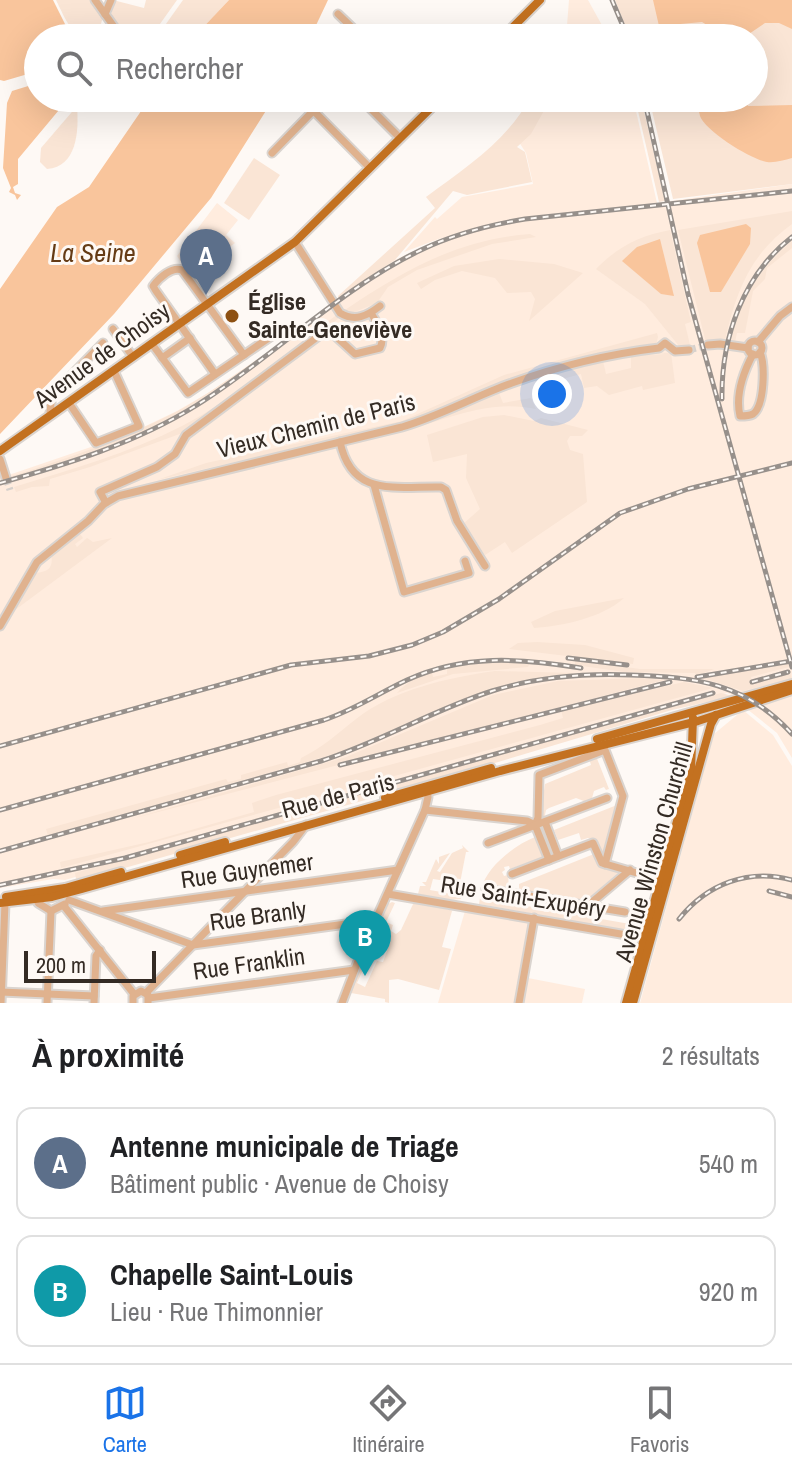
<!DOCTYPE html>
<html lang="fr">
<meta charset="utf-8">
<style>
:root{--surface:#fff;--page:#f2f2f2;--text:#202124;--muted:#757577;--line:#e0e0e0;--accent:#1a73e8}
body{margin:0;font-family:"Archivo Narrow",sans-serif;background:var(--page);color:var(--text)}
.scale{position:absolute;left:24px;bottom:20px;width:132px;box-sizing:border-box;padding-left:8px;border:4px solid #342b24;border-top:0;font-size:22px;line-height:28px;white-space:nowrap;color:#342b24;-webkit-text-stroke:6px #fef9f5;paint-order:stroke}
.you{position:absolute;left:552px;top:394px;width:28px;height:28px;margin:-20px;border:6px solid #fff;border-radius:50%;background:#1a73e8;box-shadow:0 0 0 12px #1a73e833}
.badge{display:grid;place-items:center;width:52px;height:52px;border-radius:50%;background:var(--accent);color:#fff;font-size:26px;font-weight:700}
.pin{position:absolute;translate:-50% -66px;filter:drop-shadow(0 2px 4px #0008)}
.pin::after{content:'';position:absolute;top:42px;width:28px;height:24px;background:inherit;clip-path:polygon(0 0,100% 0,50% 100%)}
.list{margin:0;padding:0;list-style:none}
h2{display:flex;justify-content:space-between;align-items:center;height:104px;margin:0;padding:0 32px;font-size:34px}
h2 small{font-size:26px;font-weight:400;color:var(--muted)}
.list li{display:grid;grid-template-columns:52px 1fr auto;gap:24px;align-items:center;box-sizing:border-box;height:112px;margin:0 16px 16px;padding:0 16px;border:2px solid var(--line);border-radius:16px}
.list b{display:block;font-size:30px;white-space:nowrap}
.list p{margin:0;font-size:26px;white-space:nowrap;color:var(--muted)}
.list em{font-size:26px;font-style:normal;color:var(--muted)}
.icon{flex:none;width:44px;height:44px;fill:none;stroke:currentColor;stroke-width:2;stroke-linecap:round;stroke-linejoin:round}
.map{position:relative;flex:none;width:792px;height:1003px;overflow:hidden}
.search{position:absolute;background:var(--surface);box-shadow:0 8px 32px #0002;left:24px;right:24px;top:24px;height:88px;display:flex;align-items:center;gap:20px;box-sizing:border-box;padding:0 28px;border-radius:44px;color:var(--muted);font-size:30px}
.sheet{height:360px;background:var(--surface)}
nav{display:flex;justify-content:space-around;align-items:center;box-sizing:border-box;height:112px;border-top:2px solid var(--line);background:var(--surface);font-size:22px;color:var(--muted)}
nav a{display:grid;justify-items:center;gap:4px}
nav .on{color:var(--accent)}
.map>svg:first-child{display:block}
</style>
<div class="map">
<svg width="792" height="1003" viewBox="0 0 792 1003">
<rect width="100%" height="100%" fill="#fef9f5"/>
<!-- built -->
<g fill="#ffecde">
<path d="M569,0h19l21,38h-43z"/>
<path d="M548,98h10l16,11 47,-11h12l24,105 135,-19v574l-15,-25 -30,-24 -8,-11 -12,-5 -662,187 -12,-1 -53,9v-410l129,-44 48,-23 31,-18 76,-52 111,-81 49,-23 -40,15 31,-35 2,2 25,-22 71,-13 -7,-31 -9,-14z"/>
<path d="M217,203l21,17 -12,15 9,8 -38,28 -5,8 -15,-23z"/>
<path d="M743,710l30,25 19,31v237h-152l74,-269z"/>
<path d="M465,911l65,11 -14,81h-78z"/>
<path d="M528,978l57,11 -3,14h-59z"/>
</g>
<!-- green -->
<g fill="#fae5d5">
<path d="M56,0h35l12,17 -6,20c-25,3 -31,-17 -41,-37z"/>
<path d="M113,0l31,8 2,-8h31l-27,38h-23l-16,-22z"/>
<path d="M183,0h46l-36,38h-37z"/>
<path d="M615,0h177v184l-119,15 -24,-101h105v-60h-124z"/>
<path d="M530,98h21l-20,36 -14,13 8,5 7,30 -65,13 -14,-4 -58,69 -56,39 -1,-3 97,-88 -9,-11c39,-29 81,-56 104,-99z"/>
<path d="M635,98h6l24,103 -6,1z"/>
<path d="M77,106c2,25 0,61 -30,63l-7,-7 1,-14z"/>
<path d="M254,158l26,17 -31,45 -25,-17z"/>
<path d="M792,211v13c-42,30 -56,68 -67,116l-7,-1 -12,4 -28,-113z"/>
<path d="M670,230l21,92 -6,2 5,21 -11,1 -34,-42 -49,-35c23,-23 43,-33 74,-39z"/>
<path d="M530,234l6,3 -44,7 -75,26 -29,17 -11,16 -25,10 -7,-3c58,-39 113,-71 185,-76z"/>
<path d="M792,241v7l-25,20 -2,11 -12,12 -8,42h-8l-2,9 -4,-1c8,-41 29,-73 61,-100z"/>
<path d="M499,259l55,5 29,9 -54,48 6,-22 -4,-7 -24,1 -12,-15 -33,-7 -27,9 -14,9 -4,-6 37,-17z"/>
<path d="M338,314v5l-153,113 -95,35 -40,12 -1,7 -17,1 -16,5 -2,-5c56,-17 115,-34 168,-61 53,-27 107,-76 156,-112z"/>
<path d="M657,333l1,4 -2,8c-53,3 -126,25 -174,46 -26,10 -49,22 -75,31l-250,58 49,-17 196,-42 102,-46z"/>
<path d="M650,352l21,1 4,30 -32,7 -1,-4 -33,9 -12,-9 -13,2 -3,-14 -45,12 -1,-7 68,-18 3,13 25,-6v-12l17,-3 2,2 15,-1z"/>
<path d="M265,354c-29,21 -56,43 -86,60 -53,30 -111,46 -167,64l-3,-1c57,-18 114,-38 167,-65 31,-17 60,-38 89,-58z"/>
<path d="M499,393l4,10 28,-5 5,11c-50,-10 -84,10 -131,21z"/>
<path d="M504,415l30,6 7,-3 47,12 -6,6h-12l-3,5 3,9 13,4 4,48 -75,51 -7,-11 -20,13 -22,-31 17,-15 -14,-31 1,-24 -34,8 -6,-27 56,-18z"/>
<path d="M80,534l3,4 -8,6 2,3 10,-9 6,4 19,-4 -97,72 20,-37c13,-1 19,-5 16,-19z"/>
<path d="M624,598c-22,20 -62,28 -90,30l-3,-6 24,-11z"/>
<path d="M537,642l48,3 49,13 -1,6 -124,-15 9,-6z"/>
<path d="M575,660l65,9h74l-18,7 -1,-3 -71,-1 -49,-7z"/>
<path d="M492,661l38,1 -2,5 -75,7 -56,19c10,-11 20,-17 35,-20l1,4 14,-3v-6z"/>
<path d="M788,663l1,4 -38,10 1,6 38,-11 2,7 -49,12 -40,-13z"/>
<path d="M495,671l80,2 -67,12 -50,17 -117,50 -293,84 -2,-7 180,-50 2,3 13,-3v-4l46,-13 1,4 12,-4 1,-4c21,-10 36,-24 55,-39 39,-30 91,-41 139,-48z"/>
<path d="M641,678l23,2 -533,139 215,-62 147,-62 65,-14z"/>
<path d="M684,682l29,6 -652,180 -1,-6 89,-20 105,-30 -2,-9 24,-8 264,-70 23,-7 -2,-8z"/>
<path d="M721,693l12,3 -61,14 -204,61 -347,98 -45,10 -1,-6z"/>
<path d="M596,756l13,33 -3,1 -2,-3 -10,4 -2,7 3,1 -6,4 -13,-5 -27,10 -3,2 -2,10 -4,-1 5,-35 46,-19 -2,-7z"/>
<path d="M617,805l-14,50 -7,-15 -8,-2 -7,2 -2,-7 -21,7 -4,-10z"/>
<path d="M535,837l8,20 -33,12 -1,-3 -5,1 1,3 -3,2 2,4 4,-1 1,13 -25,-5 -3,6c6,-23 34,-44 54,-52z"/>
<path d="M462,845l7,7h-3l-6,31 -27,-4 -3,11 28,5 1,-2 2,6 -15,1 -28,-6 2,-8h6l-4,-4h4l10,-23 3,5v-7l11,-4 -13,18 3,1 12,-19 11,-5z"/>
<path d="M594,854l8,13 17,5 -24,21 2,3 -3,2 -2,-2 -6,5 -46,-7 -6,2v-4l-12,-2v4l-3,-3v-7z"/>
<path d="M480,898l150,26 -1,7 -150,-27z"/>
<path d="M392,902l3,1 -9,19 7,3 -2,6 5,3 5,-4 13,-28 40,9h-2l-10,36 9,2 -12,41 -41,-11 -9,1v23l-4,-1v-3l-34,-6 14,-37 3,2 -11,25 8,4 12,-26 6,1 7,-19 -9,1 -5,11 -10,-1 22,-50z"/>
</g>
<!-- water -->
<g fill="#f9c59c">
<path d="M0,0h53l19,38h-34v33l-34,10 -4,-1z"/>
<path d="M229,0h99l-18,38h-117z"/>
<path d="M653,0h139v29l-13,-6h-14l-22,15h-36v-13l-5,-3 -43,4z"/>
<path d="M38,83v15h31l-51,61v25l-5,3 2,6 6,2 -4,5 -2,-5 -6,-3 2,-4 -8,-20 4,-65 5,-12z"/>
<path d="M150,98h124l-63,100 -97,116 -114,120v-145l57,-82 32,-20z"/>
<path d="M701,98h43l4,8 44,-1v53c-8,2 -17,5 -25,4 -15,-2 -62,-31 -67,-46 -2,-6 -1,-13 1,-18z"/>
<path d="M746,224l5,4 -1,16 -29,48h-11l-13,-49 3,-8z"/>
<path d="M660,239l14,57 -13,-2 -39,-33 15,-14z"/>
</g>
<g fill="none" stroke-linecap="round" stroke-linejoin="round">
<!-- minor-tunnel -->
<g stroke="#d6d0cb" stroke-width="7" stroke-dasharray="7 3.5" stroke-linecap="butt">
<path d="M689,350l19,-5"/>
<path d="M6,478l4,12"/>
</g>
<!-- minor casing -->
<g stroke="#dad4cf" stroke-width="11">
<g id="minor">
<path d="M95,0l27,38"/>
<path d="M105,14l6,-14"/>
<path d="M338,14l25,24"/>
<path d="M301,98l69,70"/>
<path d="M422,98l9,9"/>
<path d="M369,107l31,31"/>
<path d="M272,153l41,-42"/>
<path d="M295,242l45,71c15,9 27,3 40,-7"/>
<path d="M113,329l20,28"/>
<circle cx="755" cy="348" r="7"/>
<path d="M758,342l22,-26 12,-9"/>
<path d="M152,344l36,49 91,-62"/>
<path d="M708,345l12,-1 28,4"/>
<path d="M753,354c-10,19 -18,41 -13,62 4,0 9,0 13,-2 12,-9 12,-50 7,-62"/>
<path d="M162,358l28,-20"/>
<path d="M215,374l-59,-83 -3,-5c6,-8 19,-20 29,-16l62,85"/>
<path d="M69,403l27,40 43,-17 -25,-55"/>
<path d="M52,414l-2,-2 2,-17 51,-52"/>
<path d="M340,442c12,56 55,44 101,45l5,3 11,31 28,45"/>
<path d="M0,459l6,19"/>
<path d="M374,485l30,107 65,-19 -4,-12"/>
<path d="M106,503l-6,-11 57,-25 18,-13 11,-19 138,-103 8,1 23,21 25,-6c6,-11 -3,-25 -9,-35"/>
<path d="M0,626l37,-64 51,-41 16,-17 14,-8 284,-69c38,-11 73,-31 110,-44 47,-17 97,-29 147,-35l6,-5 10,8 14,-1"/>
<path d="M425,810l102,11 8,4"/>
<path d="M545,822l13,34"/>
<path d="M535,825l3,-7 1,-43 66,-25 18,46 -18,68"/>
<path d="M535,825l14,35"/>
<path d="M488,843l119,-45"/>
<path d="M512,874l81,-31 9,20 59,17"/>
<path d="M486,889l139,23"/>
<path d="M40,894l-2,9 13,8 14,-7"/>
<path d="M388,894l262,45"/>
<path d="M69,900l124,45 182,-25"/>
<path d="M64,906l70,88"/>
<path d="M591,907v-4l39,-33"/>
<path d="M103,911l295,-41"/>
<path d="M1,992l93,4"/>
<path d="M146,993l147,-151 13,-17"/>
<path d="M149,998l205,-28"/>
<path d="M1,1003l4,-100"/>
<path d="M47,1003l4,-92"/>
<path d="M94,1003l2,-47 4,-6"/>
<path d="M133,1003v-7l8,-5 7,4v8"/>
<path d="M342,1003l21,-55 62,-138 3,-13 -1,-10"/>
<path d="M519,1003l15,-85"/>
</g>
</g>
<!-- major casing -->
<g stroke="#dad4cf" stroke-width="12">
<g id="major">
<path d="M502,38l38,-38"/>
<path d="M0,451l295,-209 146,-144"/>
<path d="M597,739l195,-55"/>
<path d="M385,798l106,-30"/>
<path d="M180,855l45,-13"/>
<path d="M6,897l59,-9 56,-16"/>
<path d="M0,903l52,-6 30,-8 418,-118 198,-50 94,-31"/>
<path d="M626,1003l65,-232 2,-53"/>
<path d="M633,1003l78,-279 5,-9"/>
</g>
</g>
<!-- minor -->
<use href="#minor" stroke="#e0b28e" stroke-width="7"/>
<!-- major -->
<use href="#major" stroke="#c37120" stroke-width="8"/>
<!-- rail casing -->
<g stroke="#97908b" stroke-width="5">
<g id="rail">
<path d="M612,0l16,38"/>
<path d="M644,98l44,196 104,373"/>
<path d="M722,399c-1,-61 21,-124 70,-162"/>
<path d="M0,483c68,-19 136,-40 197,-78 75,-47 144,-117 224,-155 33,-16 68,-25 104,-31l267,-28"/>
<path d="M568,658l59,7"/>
<path d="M697,677l95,-16"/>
<path d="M752,682l36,-10"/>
<path d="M0,746l291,-81 78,-9 43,-11 31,-13 56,-33 121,-86 68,-24 104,-26"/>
<path d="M340,765l330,-83"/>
<path d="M0,810l324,-90c30,-10 55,-27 83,-40 57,-26 113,-22 174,-12"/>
<path d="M0,851l321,-90c59,-19 112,-51 171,-70 45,-14 91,-18 139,-16 65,2 115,8 161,59"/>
<path d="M0,885l125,-27 588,-165"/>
<path d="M769,891l23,6"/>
<path d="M679,919c28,-35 69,-51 113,-39"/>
</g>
</g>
<!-- rail -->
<use href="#rail" stroke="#fef9f5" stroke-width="2" stroke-dasharray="6" stroke-linecap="butt"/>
</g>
<!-- markers -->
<circle fill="#8d5012" stroke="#fef9f5" stroke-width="3" cx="232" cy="316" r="8"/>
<g text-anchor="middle" stroke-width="6" stroke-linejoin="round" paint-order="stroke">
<!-- poi labels -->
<g font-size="24" font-weight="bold" fill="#342b24" stroke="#fef9f5" text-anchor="start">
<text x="248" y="310">Église<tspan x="248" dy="28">Sainte-Geneviève</tspan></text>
</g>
<!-- street labels -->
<g font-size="24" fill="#342b24" stroke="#fef9f5">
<text transform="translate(102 355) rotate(-36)" y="8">Avenue de Choisy</text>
<text transform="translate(316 426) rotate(-14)" y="8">Vieux Chemin de Paris</text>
<text transform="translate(338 796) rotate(-15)" y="8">Rue de Paris</text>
<text transform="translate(654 852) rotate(-74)" y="8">Avenue Winston Churchill</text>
<text transform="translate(247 871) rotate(-8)" y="8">Rue Guynemer</text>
<text transform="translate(523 897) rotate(9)" y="8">Rue Saint-Exupéry</text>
<text transform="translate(258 916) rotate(-8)" y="8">Rue Branly</text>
<text transform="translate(249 964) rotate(-8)" y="8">Rue Franklin</text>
</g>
<!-- water labels -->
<g font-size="26" font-style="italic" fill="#653b15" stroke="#fef9f5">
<text x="93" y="262">La Seine</text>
</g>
</g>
</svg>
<div class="scale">200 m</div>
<div class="you"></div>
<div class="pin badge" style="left:206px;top:295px;background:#5c6f8a">A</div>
<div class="pin badge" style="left:365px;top:976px;background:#0f9aa8">B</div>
<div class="search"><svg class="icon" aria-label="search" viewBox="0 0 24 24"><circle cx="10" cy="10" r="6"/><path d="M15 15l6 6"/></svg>Rechercher</div>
</div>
<section class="sheet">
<h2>À proximité<small>2 résultats</small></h2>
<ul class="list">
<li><span class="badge" style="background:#5c6f8a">A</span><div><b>Antenne municipale de Triage</b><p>Bâtiment public · Avenue de Choisy</p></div><em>540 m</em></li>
<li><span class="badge" style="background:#0f9aa8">B</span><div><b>Chapelle Saint-Louis</b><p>Lieu · Rue Thimonnier</p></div><em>920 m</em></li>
</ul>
</section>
<nav>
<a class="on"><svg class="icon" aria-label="map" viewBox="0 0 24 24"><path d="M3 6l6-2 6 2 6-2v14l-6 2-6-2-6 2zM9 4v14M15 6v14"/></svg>Carte</a>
<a><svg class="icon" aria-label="directions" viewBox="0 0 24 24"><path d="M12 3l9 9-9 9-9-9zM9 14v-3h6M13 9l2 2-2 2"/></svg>Itinéraire</a>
<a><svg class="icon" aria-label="saved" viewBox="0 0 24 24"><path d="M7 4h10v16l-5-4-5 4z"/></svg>Favoris</a>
</nav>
